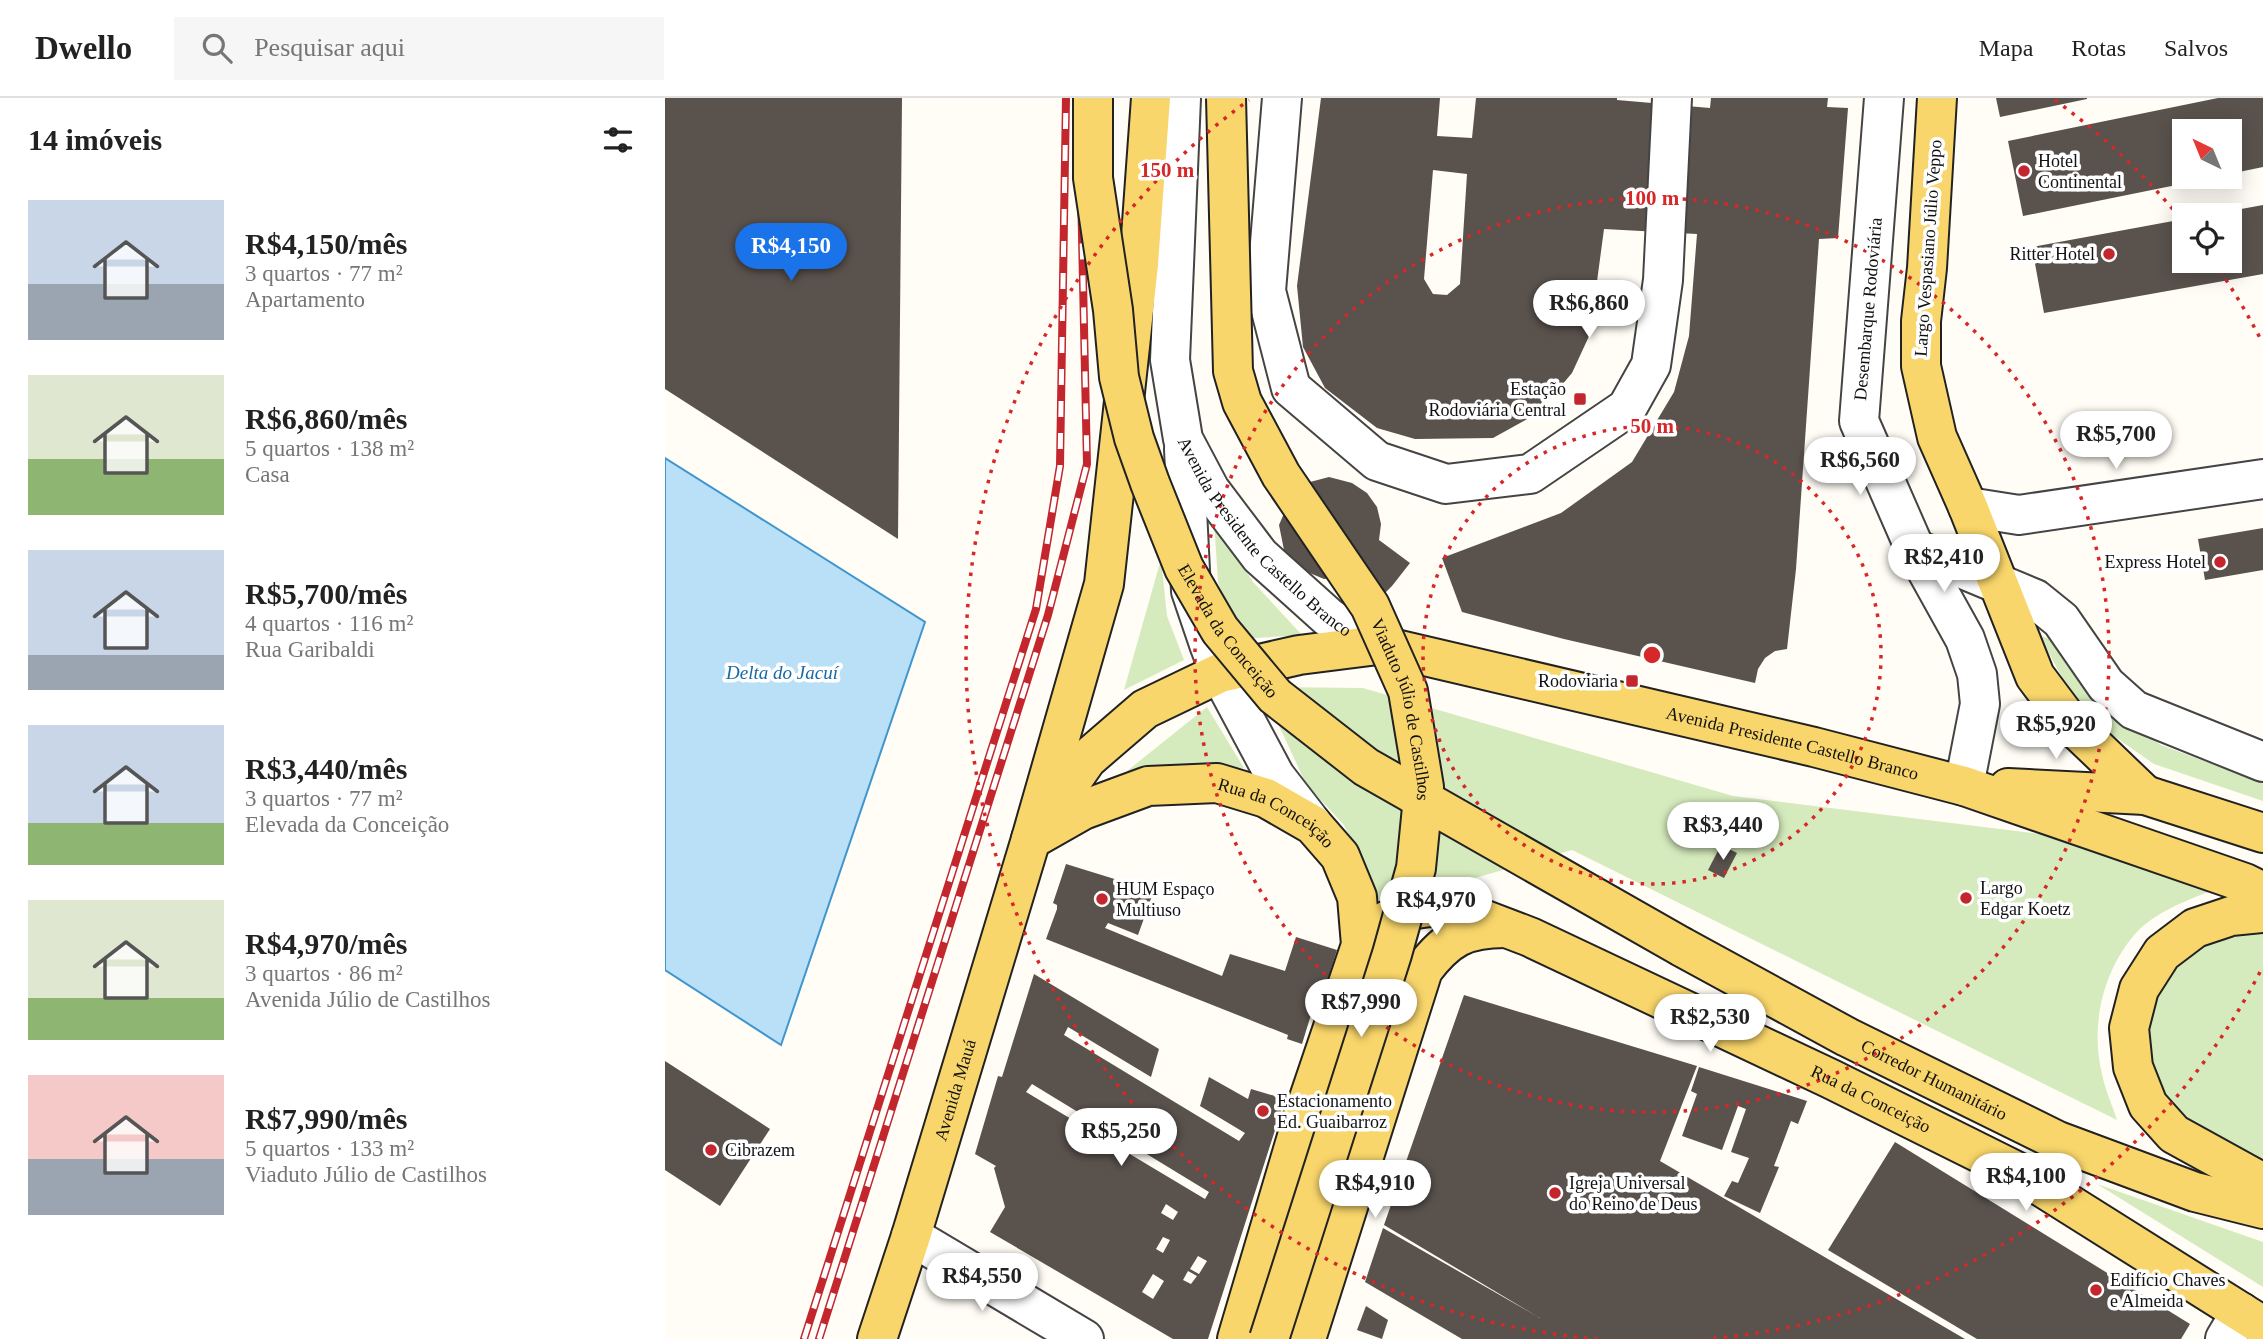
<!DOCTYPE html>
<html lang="pt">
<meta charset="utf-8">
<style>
:root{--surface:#fff;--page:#f6f6f6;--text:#222;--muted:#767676;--line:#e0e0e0;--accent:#1a73e8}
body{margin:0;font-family:Georgia,serif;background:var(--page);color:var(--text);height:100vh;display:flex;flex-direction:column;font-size:26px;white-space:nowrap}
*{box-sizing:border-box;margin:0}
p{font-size:23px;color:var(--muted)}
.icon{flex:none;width:38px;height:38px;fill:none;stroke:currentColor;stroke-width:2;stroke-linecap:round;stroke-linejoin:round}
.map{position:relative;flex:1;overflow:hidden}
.drawer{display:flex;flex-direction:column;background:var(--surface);width:665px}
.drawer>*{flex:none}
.needle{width:46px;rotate:317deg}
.fabs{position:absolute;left:1507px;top:21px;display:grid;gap:14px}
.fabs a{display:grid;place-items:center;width:70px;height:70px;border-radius:0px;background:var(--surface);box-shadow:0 4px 18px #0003;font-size:35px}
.price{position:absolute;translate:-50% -60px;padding:0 16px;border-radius:24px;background:#fff;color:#222;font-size:23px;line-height:46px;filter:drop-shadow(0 2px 4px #0008)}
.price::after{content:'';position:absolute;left:50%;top:42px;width:21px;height:16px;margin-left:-10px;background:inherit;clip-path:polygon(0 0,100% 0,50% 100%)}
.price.active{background:var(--accent);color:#fff}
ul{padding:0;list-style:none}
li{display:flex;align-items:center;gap:21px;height:175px;padding:0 28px}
li span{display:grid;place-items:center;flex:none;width:196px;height:140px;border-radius:0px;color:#555}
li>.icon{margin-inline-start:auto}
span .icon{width:84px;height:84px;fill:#fffc;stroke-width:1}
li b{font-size:30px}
h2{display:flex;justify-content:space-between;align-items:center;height:84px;padding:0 28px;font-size:30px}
header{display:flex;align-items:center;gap:42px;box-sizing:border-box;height:98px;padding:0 35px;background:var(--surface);border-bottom:2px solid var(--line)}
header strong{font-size:33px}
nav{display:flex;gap:38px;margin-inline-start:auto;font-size:24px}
.search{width:490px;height:63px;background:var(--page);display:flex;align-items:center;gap:18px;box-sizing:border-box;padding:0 24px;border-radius:0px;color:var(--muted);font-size:26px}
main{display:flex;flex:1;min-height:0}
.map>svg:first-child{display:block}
.green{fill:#d5ebbd}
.water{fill:#b9e0f7;stroke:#3f96cf;stroke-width:2}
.building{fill:#5a524d;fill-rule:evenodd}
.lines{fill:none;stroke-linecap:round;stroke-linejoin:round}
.minor-casing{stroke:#444;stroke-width:42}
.major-casing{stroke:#222;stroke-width:42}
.minor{stroke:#fff;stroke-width:38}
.major{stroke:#f9d66b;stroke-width:38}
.rail-casing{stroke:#c4262e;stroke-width:8}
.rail{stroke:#fff;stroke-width:5;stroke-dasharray:16;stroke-linecap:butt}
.major-bridge-casing{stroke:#222;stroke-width:42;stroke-linecap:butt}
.major-bridge{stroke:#f9d66b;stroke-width:38}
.ring{fill:none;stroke:#d62828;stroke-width:3.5;stroke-dasharray:3.5 7}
.poi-dot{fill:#c4262e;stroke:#fff;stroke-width:2.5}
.labels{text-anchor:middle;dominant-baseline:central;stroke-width:7;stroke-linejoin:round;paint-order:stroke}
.poi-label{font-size:18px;fill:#111;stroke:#fff;text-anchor:start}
.street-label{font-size:18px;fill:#111;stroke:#fff}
.water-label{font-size:19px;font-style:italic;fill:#1768a6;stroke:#fff}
.centre{fill:#d62828;stroke:#fff;stroke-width:3.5}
.ring-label{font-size:21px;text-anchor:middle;font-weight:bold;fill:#d62828;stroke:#fff;stroke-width:7;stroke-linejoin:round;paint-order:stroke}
</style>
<header>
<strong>Dwello</strong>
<div class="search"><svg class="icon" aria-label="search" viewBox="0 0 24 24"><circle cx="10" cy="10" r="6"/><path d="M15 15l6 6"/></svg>Pesquisar aqui</div>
<nav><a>Mapa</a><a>Rotas</a><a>Salvos</a></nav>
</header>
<main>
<section class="drawer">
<h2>14 imóveis<svg class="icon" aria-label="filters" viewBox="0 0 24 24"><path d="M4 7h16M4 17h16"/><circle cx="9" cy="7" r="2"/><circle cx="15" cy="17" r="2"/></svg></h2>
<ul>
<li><span style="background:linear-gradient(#c9d6e8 60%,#9aa5b1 0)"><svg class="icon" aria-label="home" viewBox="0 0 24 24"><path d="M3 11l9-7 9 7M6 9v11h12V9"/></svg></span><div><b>R$4,150/mês</b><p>3 quartos · 77 m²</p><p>Apartamento</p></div></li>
<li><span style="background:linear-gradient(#dfe7d0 60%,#8fb573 0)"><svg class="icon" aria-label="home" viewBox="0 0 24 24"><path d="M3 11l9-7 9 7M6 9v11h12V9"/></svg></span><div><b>R$6,860/mês</b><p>5 quartos · 138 m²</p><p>Casa</p></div></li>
<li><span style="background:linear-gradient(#c9d6e8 75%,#9aa5b1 0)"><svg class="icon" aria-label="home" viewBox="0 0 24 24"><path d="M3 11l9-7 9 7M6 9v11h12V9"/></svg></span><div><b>R$5,700/mês</b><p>4 quartos · 116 m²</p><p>Rua Garibaldi</p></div></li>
<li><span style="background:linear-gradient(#c9d6e8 70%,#8fb573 0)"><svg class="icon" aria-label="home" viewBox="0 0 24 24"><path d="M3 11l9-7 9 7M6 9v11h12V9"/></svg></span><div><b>R$3,440/mês</b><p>3 quartos · 77 m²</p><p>Elevada da Conceição</p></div></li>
<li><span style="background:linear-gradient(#dfe7d0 70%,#8fb573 0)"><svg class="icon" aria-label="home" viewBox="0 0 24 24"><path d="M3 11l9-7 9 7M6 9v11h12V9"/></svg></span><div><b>R$4,970/mês</b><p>3 quartos · 86 m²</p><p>Avenida Júlio de Castilhos</p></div></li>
<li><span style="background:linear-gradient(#f6c9c9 60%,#9aa5b1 0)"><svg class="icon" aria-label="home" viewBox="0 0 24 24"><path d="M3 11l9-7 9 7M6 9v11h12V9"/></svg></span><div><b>R$7,990/mês</b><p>5 quartos · 133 m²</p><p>Viaduto Júlio de Castilhos</p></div></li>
</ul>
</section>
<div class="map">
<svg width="1598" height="1241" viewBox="0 0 1598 1241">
<rect width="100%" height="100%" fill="#fffdf5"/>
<g class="green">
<path d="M549,422L588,484L637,537L574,541L553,484Z"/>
<path d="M496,461L502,518L519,562L459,592Z"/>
<path d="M1375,538L1394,543L1433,601L1496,647L1598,685V703L1489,666L1416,615Z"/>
<path d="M596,589L698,590L1068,698L1376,736L1546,793C1522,802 1489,815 1471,835C1438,872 1425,927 1437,976C1440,991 1447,1007 1452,1022L907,752L717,807L679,727L641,686Z"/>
<path d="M542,609L579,670L462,673Z"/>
<path d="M1598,831V1065L1558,1053L1494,1000L1482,963L1480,929L1490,893L1510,863L1538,842Z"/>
<path d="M1432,1086L1598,1144V1189Z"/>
</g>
<path class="water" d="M0,360L260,524L116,947L0,872Z"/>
<g class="building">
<path d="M0,0H237L233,441L0,291Z"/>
<path d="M656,0H775L772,38L807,40L811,0H952V2L1045,10L1046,0H1163L1162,9L1183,10L1173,140L1154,141L1131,471L1122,551L1110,553L1100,560L1093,571L1090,585L899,541L797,514L777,460L896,415L967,364L1009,294L1024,238L1032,136L939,131L925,236L907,275L873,315L828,340L750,341L712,330L660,290L638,249L632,188ZM768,72L802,76L795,186L782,197L768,196L759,181Z"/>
<path d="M1331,0H1422V1L1335,19Z"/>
<path d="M1553,0H1598V69L1564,76V33H1519V79L1546,80L1358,118L1343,43Z"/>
<path d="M1598,107V176L1379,215L1367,149L1519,121V163H1564V117L1549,116Z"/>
<path d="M636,376L645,384L664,379L687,385L702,395L712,409L716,426L714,442L745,465L727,488L710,505L683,478L659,481L640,473L619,452L614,427Z"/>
<path d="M1598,430V472L1540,482L1533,441Z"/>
<path d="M1056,747L1072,755L1059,780L1043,772Z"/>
<path d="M401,766L456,783L454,787L487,798L473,837L443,825L440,830L557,878L565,856L620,873L631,839L672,852L654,909L649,907L637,946L622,941L623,937L381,841L392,811V807L388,805Z"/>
<path d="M369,876L494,951L486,979L403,929L399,937L574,1043L580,1035L535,1008L544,979L583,1001L586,991L620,1001L543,1241H508L325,1134L340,1109L329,1070L331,1068L310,1056L333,978L337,979ZM367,986L544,1094L540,1101L361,994ZM501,1106L513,1114L508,1122L496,1115ZM498,1139L505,1142L498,1155L491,1151ZM533,1158L542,1163L534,1176L525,1171ZM523,1173L532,1178L526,1186L518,1182ZM488,1176L499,1183L488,1201L477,1194Z"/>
<path d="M799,897L1032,968L995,1063L1300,1241H797L700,1184L718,1130L875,1220L719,1127Z"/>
<path d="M0,963L105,1031L55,1108L0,1072Z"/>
<path d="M1034,969L1142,1003L1133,1026L1126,1023L1109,1068L1114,1069L1095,1115L1059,1098L1067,1083L1073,1085L1084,1060L1066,1054L1081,1011L1073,1008L1057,1052L1017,1038L1032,996L1026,993Z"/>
<path d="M1230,1044L1525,1226L1516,1241H1312L1163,1152Z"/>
<path d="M701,1208L723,1222L717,1241L692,1232Z"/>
</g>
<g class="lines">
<defs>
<g id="minor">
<path id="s1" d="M516,0L505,262L518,341L545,392L595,458L663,519L681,532L713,547"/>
<path d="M617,0L601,193L626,290L712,363L781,386L865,376L962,310L986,267L998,182L1007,0"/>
<path d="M1219,0L1194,323L1250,451L1300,541L1312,576L1315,606L1299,688"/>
<path d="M519,351L526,493L544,546L555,575L610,678L648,727"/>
<path d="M1303,409L1354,417L1598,381"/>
<path d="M1250,451L1370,501L1396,522L1441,587L1469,612L1598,664"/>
<path d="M246,1138L419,1241"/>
<path d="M1560,1241L1576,1214"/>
</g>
<g id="major">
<path d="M1272,0L1262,170L1256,223V268L1272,339L1303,409L1370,578L1406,626L1480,697"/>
<path d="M1343,690L1480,697L1598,735"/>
<path id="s2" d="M374,737L418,712L483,688L552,685L601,700L648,727L675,758L692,799L696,847L639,1015L572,1241"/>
<path id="s3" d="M366,741L422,661L480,611L555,575L634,557L713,547L1149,649L1299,688L1580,785L1598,794"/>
<path d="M1598,815L1566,818L1530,830L1497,855L1474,891L1464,930L1468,969L1483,1007L1509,1036L1598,1085"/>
<path id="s4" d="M696,847L721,823L744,812L765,809L789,810L865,839L1166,981L1353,1074L1598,1228"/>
<path id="s5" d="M1017,849L1182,939L1393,1043L1530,1094L1598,1111"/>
<path id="s6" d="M212,1241L246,1138L366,741L439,486L474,166L486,0"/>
<path d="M641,1241L758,872C782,840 800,830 840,830"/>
</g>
</defs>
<use href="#minor" class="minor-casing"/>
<use href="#major" class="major-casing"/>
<use href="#minor" class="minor"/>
<use href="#major" class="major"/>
<defs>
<g id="rail">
<path d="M139,1241L371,511L395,368L401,0"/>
<path d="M154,1241L383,517L422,366L414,0"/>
</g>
</defs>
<use href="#rail" class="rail-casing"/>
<use href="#rail" class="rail"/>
<defs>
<g id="major-bridge">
<path id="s7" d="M428,0V80L448,212L454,279L469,340L485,385L519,470L555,532L610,598L701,669L1017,849"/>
<path id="s8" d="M561,0L568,273L577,304L616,377L705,508L743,593L759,689L751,770L727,856L604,1241"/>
</g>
</defs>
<use href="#major-bridge" class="major-bridge-casing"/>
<use href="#major-bridge" class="major-bridge"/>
</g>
<g class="ring">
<circle cx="987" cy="557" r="229"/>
<circle cx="987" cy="557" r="457"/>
<path d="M1595 874A686 686 0 0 1 1041 1241M933 1241A686 686 0 0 1 584 2M1390 2A686 686 0 0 1 1516 121M1549 164A686 686 0 0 1 1595 240"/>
</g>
<g class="poi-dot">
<circle cx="1359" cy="73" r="7"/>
<circle cx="1444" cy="156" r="7"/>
<rect x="908" y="294" width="14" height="14" rx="3.5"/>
<circle cx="1555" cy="464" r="7"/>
<rect x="960" y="576" width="14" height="14" rx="3.5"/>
<circle cx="1301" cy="800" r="7"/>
<circle cx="437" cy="801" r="7"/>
<circle cx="598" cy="1013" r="7"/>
<circle cx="46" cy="1052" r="7"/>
<circle cx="890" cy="1095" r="7"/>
<circle cx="1431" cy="1192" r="7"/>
</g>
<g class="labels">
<g class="poi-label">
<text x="1373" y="63">Hotel<tspan x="1373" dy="21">Continental</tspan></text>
<text x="1430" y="156" text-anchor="end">Ritter Hotel</text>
<text x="901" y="291" text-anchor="end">Estação<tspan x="901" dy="21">Rodoviária Central</tspan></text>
<text x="1541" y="464" text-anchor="end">Express Hotel</text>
<text x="953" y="583" text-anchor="end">Rodoviaria</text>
<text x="1315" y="790">Largo<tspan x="1315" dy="21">Edgar Koetz</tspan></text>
<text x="451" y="791">HUM Espaço<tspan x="451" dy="21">Multiuso</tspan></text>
<text x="612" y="1003">Estacionamento<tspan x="612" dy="21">Ed. Guaibarroz</tspan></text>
<text x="60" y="1052">Cibrazem</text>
<text x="904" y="1085">Igreja Universal<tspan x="904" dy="21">do Reino de Deus</tspan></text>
<text x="1445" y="1182">Edifício Chaves<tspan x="1445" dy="21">e Almeida</tspan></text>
</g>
<g class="street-label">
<text transform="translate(1263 150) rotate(-86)">Largo Vespasiano Júlio Veppo</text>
<text transform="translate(1203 211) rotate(-85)">Desembarque Rodoviária</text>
<text stroke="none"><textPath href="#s1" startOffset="471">Avenida Presidente Castello Branco</textPath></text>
<text stroke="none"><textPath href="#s7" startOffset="560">Elevada da Conceição</textPath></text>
<text stroke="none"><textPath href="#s8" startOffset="656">Viaduto Júlio de Castilhos</textPath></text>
<text stroke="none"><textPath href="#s3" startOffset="844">Avenida Presidente Castello Branco</textPath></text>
<text stroke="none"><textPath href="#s2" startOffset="256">Rua da Conceição</textPath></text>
<text stroke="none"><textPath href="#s5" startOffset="285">Corredor Humanitário</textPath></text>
<text stroke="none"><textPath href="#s6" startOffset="261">Avenida Mauá</textPath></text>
<text stroke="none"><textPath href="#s4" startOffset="564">Rua da Conceição</textPath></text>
</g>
<g class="water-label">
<text x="117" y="574">Delta do Jacuí</text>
</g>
</g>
<circle cx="987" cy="557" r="10" class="centre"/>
<g class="ring-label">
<text x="502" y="79">150 m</text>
<text x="987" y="107">100 m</text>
<text x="987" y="335">50 m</text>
</g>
</svg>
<div class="fabs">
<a><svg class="needle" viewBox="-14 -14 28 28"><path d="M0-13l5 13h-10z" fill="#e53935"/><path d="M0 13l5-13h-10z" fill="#767676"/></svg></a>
<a><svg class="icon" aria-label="locate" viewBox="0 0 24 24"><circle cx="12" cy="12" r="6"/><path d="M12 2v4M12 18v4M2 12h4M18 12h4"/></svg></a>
</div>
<b class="price active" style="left:126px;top:185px">R$4,150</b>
<b class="price" style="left:924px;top:242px">R$6,860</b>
<b class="price" style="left:1451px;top:373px">R$5,700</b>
<b class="price" style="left:1195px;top:399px">R$6,560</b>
<b class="price" style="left:1279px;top:496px">R$2,410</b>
<b class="price" style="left:1391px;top:663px">R$5,920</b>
<b class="price" style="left:1058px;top:764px">R$3,440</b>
<b class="price" style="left:771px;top:839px">R$4,970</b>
<b class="price" style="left:696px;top:941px">R$7,990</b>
<b class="price" style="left:1045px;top:956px">R$2,530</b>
<b class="price" style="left:456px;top:1070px">R$5,250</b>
<b class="price" style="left:1361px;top:1115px">R$4,100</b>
<b class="price" style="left:710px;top:1122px">R$4,910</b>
<b class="price" style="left:317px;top:1215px">R$4,550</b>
</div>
</main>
